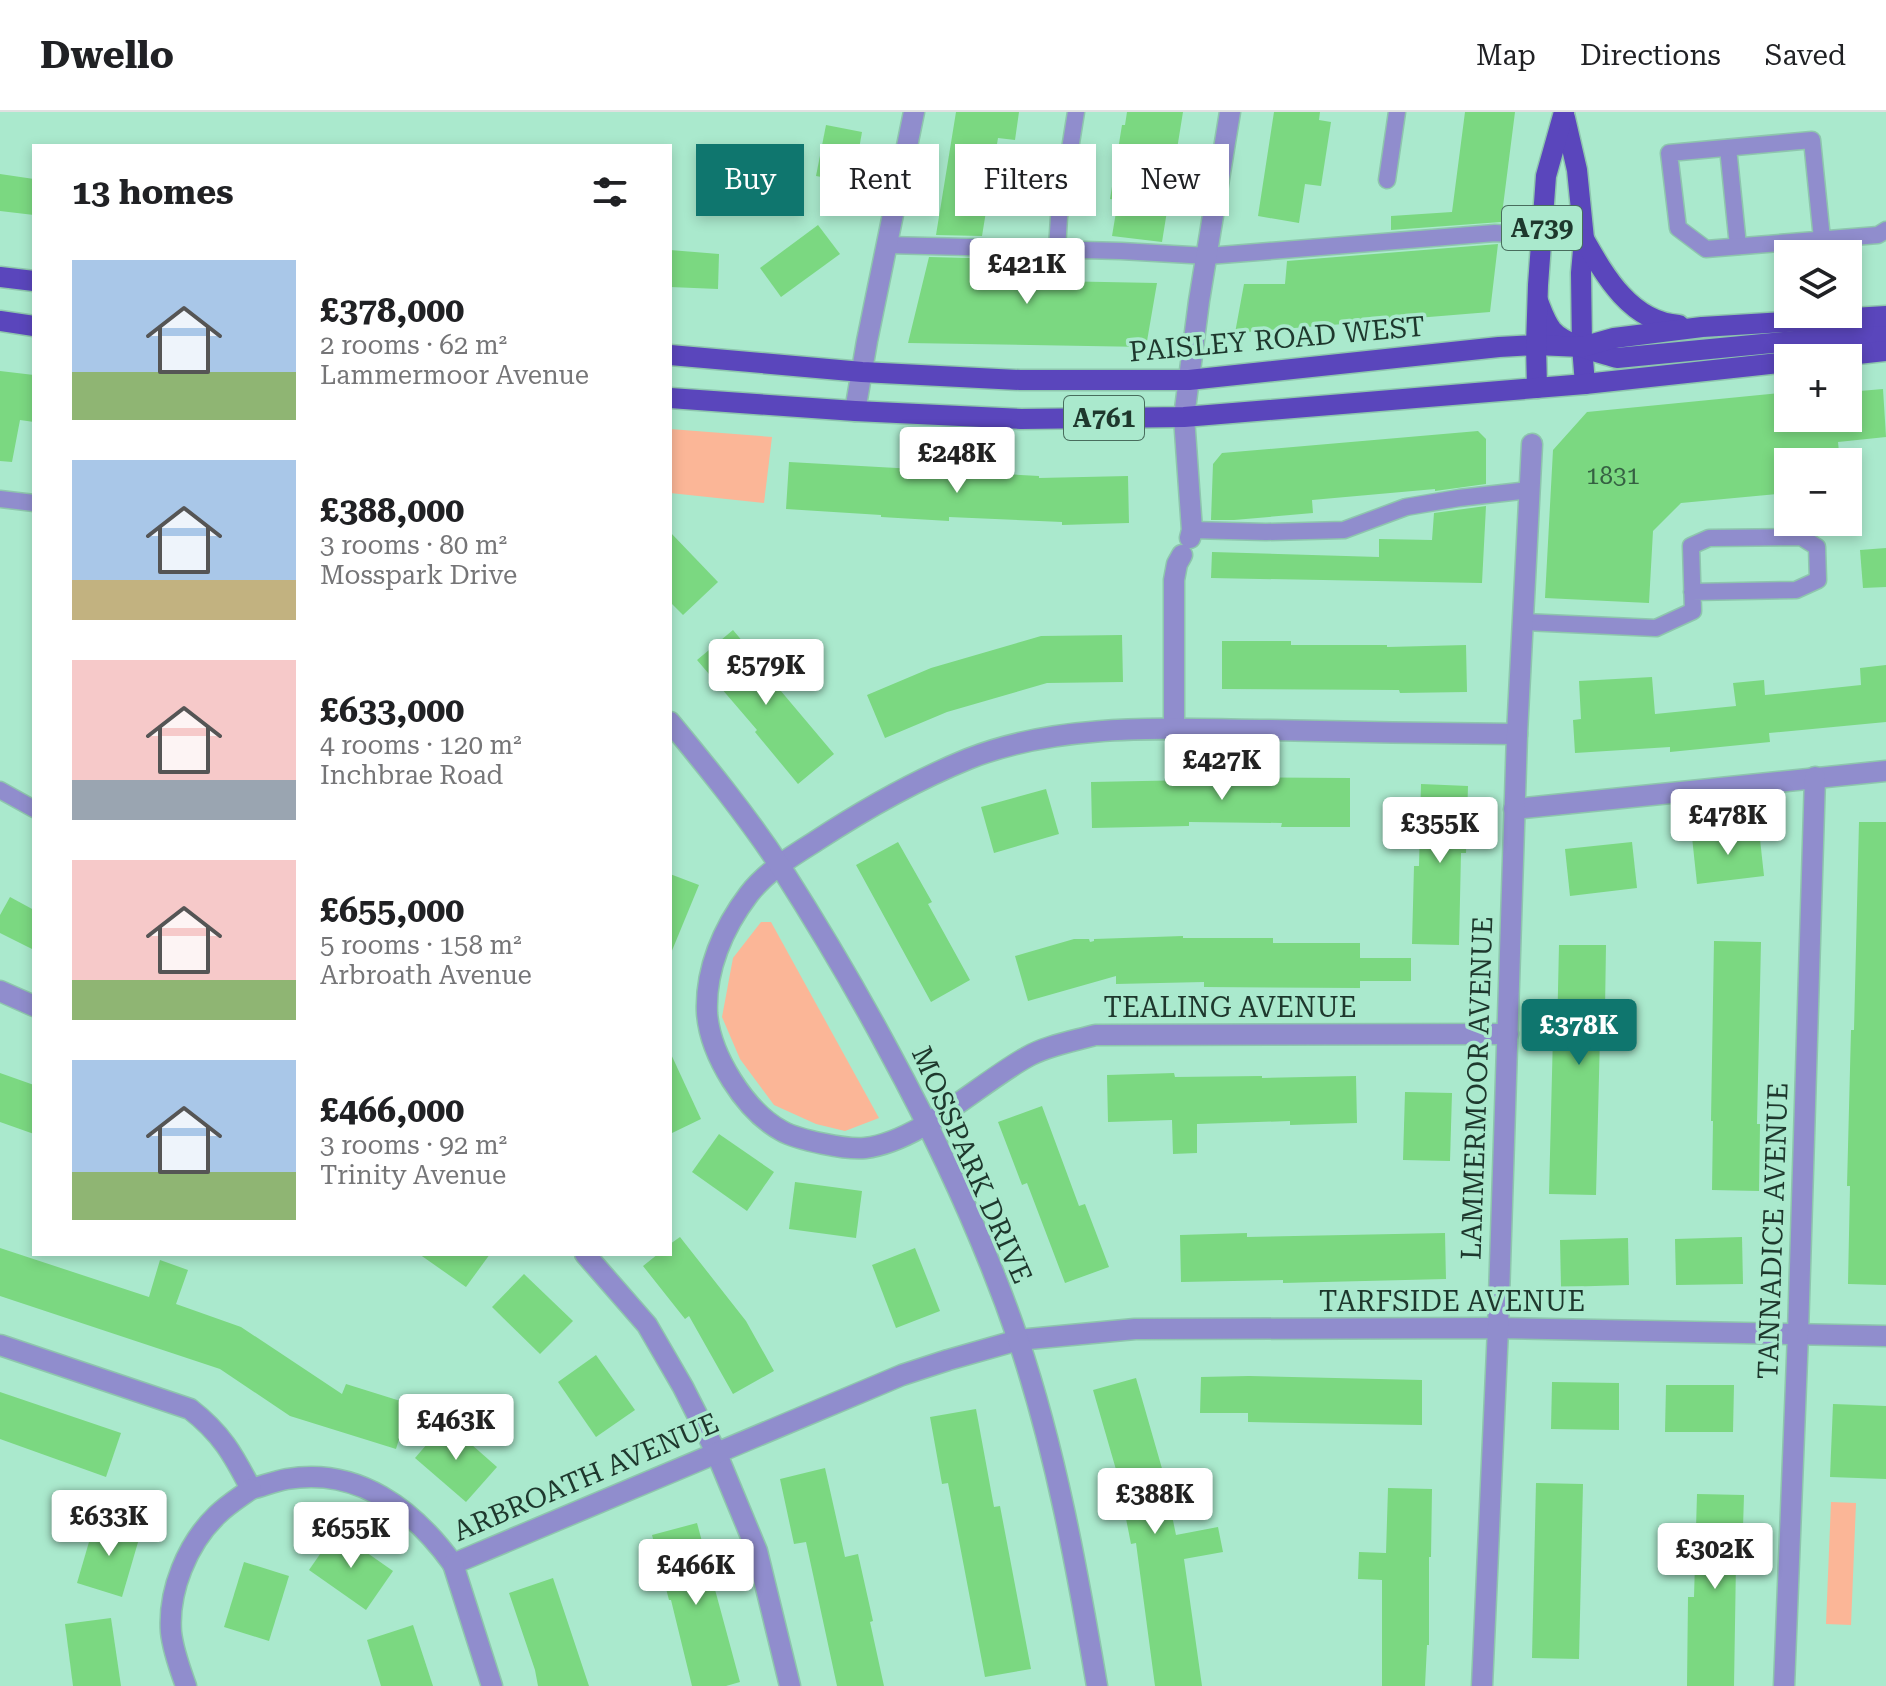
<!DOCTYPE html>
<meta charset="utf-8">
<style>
:root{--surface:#fff;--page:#f6f6f6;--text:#202124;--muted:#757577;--line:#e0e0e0;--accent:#0f766e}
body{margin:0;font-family:"Roboto Serif",serif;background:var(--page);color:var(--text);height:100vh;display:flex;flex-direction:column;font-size:30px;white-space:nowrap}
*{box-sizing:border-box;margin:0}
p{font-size:26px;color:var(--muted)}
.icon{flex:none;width:44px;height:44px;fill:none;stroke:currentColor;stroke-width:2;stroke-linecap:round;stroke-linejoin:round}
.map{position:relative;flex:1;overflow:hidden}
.side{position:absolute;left:32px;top:32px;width:640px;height:1112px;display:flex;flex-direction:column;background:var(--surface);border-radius:0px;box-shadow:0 4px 12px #0003}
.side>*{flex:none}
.hud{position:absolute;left:696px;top:32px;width:760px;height:72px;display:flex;gap:16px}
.tools{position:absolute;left:1774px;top:128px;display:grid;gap:16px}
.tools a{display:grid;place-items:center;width:88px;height:88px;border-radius:0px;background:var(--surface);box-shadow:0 4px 12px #0003;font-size:40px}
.price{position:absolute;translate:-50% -68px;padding:0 18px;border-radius:8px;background:#fff;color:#222;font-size:26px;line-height:52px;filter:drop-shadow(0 2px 4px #0008)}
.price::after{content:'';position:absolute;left:50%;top:48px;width:24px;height:18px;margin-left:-12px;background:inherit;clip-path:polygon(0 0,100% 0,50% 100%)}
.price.selected{background:var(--accent);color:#fff}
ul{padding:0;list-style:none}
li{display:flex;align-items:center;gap:24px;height:200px;padding:0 40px}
li span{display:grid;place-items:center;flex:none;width:224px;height:160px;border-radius:0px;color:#555}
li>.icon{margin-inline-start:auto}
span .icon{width:96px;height:96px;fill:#fffc;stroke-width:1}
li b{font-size:34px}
h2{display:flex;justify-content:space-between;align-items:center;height:96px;padding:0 40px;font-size:34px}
.tag{padding:0 28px;border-radius:0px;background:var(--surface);box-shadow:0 4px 12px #0003;font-size:28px;line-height:72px}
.tag.selected{background:var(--accent);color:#fff}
header{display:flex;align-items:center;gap:48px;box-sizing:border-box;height:112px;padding:0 40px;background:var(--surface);border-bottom:2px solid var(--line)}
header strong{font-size:38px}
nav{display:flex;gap:44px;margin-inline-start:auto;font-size:28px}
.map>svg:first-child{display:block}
.green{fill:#fbb697}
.building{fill:#7bd881}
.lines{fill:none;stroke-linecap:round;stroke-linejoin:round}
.service-casing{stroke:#8ec6ad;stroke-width:19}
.minor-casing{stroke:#8ec6ad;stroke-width:23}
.tertiary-casing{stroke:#8ec6ad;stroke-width:23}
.primary-casing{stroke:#8ec6ad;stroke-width:23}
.service{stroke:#908dcd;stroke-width:16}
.minor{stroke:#908dcd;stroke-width:20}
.tertiary{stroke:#908dcd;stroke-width:20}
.primary{stroke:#5a46bc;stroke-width:20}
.labels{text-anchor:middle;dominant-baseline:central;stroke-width:7;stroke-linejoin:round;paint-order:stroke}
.number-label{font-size:24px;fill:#356042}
.shield{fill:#aae9cd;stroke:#486d5d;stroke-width:2}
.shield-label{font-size:26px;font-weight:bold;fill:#1e382d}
.street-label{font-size:28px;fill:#1e382d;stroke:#aae9cd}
</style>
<header>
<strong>Dwello</strong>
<nav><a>Map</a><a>Directions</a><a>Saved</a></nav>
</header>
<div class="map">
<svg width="1886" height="1574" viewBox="0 0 1886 1574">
<rect width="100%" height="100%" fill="#aae9cd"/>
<g class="green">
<path d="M670,317L772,325L764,391L670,381Z"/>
<path d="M761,810H771L879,1006L845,1019L816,1012L774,993L740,947L722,905L733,846Z"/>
<path d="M1831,1390L1856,1391L1851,1513L1826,1512Z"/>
</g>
<g class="building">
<path d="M956,0H1019L1015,28L998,26L982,124L936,123Z"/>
<path d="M1127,0H1183L1162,130L1112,124L1118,88L1110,87L1122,13H1125Z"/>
<path d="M1274,0H1320L1319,8L1331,10L1321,74L1305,72L1299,111L1258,104Z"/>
<path d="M1465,0H1515L1501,110L1391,118V104L1452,100Z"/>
<path d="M826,13L862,20L853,71L816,64Z"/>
<path d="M0,62L34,67V103L0,99Z"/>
<path d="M818,113L840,142L781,185L760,156Z"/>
<path d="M1498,132L1490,200L1235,221L1244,172H1285L1287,149Z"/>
<path d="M670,138L719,142L718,177L670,175Z"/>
<path d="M929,145L1052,148V169L1157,171L1146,235L908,231Z"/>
<path d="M0,259L34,263V310L20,308L12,350L0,349Z"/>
<path d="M1883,277L1886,325L1838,330L1840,350H1788V381L1681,391L1653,419L1649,491L1545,486L1553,338L1587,300L1781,281V288L1788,287V306H1848V280Z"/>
<path d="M1478,319L1486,327V372L1435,379V377L1312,388L1313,401L1234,408H1211L1213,352L1222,341Z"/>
<path d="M789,350L1039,364V366L1128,364L1129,411L1062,413V410L949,405V409L881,405V403L786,397Z"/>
<path d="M1486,394L1482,471L1211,466L1212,440L1379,445V427L1432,428L1434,401Z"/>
<path d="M670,420L718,470L683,503L670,490Z"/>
<path d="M1886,436V475L1863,476L1860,438Z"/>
<path d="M733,518L777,570L775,572L834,642L798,672L755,620L757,618L697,548Z"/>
<path d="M1122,523L1123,570L1047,571L947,600L885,626L867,583L931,556L1041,524Z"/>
<path d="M1222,529H1291V533H1387V535L1466,533L1467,580L1400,581L1399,578L1222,577Z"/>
<path d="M1886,553V610L1769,621L1770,630L1670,640V635L1575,641L1573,608L1581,607L1579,569L1652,565L1655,602L1736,594L1733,571L1764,568L1765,583L1861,573L1860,556Z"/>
<path d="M1194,665L1350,666V715H1281L1282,711L1189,710V714L1092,716L1091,670L1194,668Z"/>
<path d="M1421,672L1468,674L1466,741H1461L1459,833L1412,832L1414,754H1419Z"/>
<path d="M1046,677L1059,722L994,741L981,695Z"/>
<path d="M1859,710H1886V1173L1848,1172L1850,1074H1847L1851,918H1854Z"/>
<path d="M1759,718L1764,764L1697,772L1692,725Z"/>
<path d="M898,730L932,790L928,792L970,868L931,890L856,753Z"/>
<path d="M1632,730L1637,776L1570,784L1565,737Z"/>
<path d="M670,762L699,773L671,841H670Z"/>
<path d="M10,785L34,798V838L0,821V803Z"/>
<path d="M1183,824V826H1273V831H1360V846H1411V869H1360V876L1204,875V870L1116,872V864L1028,889L1015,844L1074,827H1089L1090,830L1094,829V827Z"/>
<path d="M1714,829L1761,830L1757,1012H1760L1759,1079L1712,1078L1713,1009H1711Z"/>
<path d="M1559,833H1606L1605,898L1631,899V925L1600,924L1596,1083L1549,1082L1553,922H1557Z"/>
<path d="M670,940L701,1007L670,1022Z"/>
<path d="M0,961L34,973V1022L0,1010Z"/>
<path d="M1174,961L1175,965L1262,964V966L1356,964L1357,1011L1290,1013V1009L1197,1012V1041L1173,1042L1172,1008L1108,1010L1107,963Z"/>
<path d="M1405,980L1452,981L1450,1049L1403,1048Z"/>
<path d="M1042,994L1079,1094L1085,1092L1109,1155L1065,1171L1027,1071L1022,1073L998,1010Z"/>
<path d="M719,1022L774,1060L747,1099L692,1060Z"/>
<path d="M795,1070L862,1079L856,1126L789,1117Z"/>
<path d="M1247,1121V1125L1445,1121L1446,1167L1283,1171V1168L1181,1170L1180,1123Z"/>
<path d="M680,1125L746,1209L774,1259L733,1282L689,1204L685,1207L643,1154L658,1142H670V1132Z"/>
<path d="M1742,1125L1743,1172L1676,1173L1675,1127Z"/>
<path d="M1628,1126L1629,1173L1561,1175L1560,1128Z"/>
<path d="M0,1136L149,1185L160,1148L188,1158L176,1192L241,1215L342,1282L346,1272L410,1292L396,1337L290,1304L220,1257L0,1184Z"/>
<path d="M915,1136L940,1199L896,1216L872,1153Z"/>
<path d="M419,1142H490L466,1175Z"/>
<path d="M524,1162L573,1209L540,1242L492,1195Z"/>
<path d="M596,1243L635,1298L596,1325L558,1270Z"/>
<path d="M1249,1264L1422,1268V1313L1248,1310V1301H1200L1201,1265Z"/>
<path d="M1136,1266L1163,1360L1176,1423L1218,1415L1223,1440L1184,1447L1202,1574H1155L1136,1431L1131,1432L1117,1361L1093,1278Z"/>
<path d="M1552,1270L1619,1271V1318L1551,1317Z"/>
<path d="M1666,1273H1734L1733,1320H1665Z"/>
<path d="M0,1280L121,1321L106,1365L0,1327Z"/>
<path d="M1833,1292L1886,1294V1367L1830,1365Z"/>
<path d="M976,1297L994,1395L1000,1394L1031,1557L985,1565L948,1371L942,1372L930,1305Z"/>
<path d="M446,1310L497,1355L466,1390L415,1346Z"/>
<path d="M825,1356L845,1445L858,1442L873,1509L870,1510L884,1574H837L806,1430L794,1432L780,1367Z"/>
<path d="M1536,1371L1583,1372L1579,1547L1532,1546Z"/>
<path d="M1388,1376L1432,1377L1431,1445H1429V1533H1427L1425,1574H1382V1468L1358,1467L1359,1440L1386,1441Z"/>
<path d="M1697,1382L1744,1383L1742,1450H1736L1734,1574H1687L1688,1485H1694Z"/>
<path d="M96,1406L141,1420L122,1485L77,1471Z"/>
<path d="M697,1411L740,1570L726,1574H692L671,1488H669L652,1423Z"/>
<path d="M336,1419L393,1459L366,1498L309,1458Z"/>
<path d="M244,1450L289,1464L269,1529L224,1515Z"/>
<path d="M553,1466L589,1574H538L535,1558L509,1481Z"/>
<path d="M111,1506L121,1574H73L65,1512Z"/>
<path d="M413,1513L433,1574H381L367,1528Z"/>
</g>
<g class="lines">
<defs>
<g id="service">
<path d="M1728,36L1738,134"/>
<path d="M1387,68L1397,0"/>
<path d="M1822,127L1812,28L1669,41L1678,116L1706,137L1878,123L1886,118"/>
<path d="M887,133L1121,139L1208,144L1495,121L1584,127"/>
<path d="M1057,137L1059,105L1076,0"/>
<path d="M0,387L34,391"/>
<path d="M1192,418L1266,420L1344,418L1406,395L1459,386L1529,378"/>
<path d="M1522,510L1656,516L1693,499L1691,434L1709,426L1801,425L1817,435L1818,468L1796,478L1692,480"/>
<path d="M0,678L34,697"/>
</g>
<g id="minor">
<path d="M855,299L867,229L914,0"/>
<path d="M1190,426L1192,418L1184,305L1199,189L1230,0"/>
<path d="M1174,617V468L1177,452L1182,443"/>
<path d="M1514,697L1886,659"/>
<path d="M0,879L34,894"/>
<path d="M1508,922L1095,923C1074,929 1045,934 1027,945C978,972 921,1029 865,1036C847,1038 798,1028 782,1019C745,999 710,943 707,901C705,858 723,816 749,782C767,759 792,744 816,729C865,697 914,669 968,647C1061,610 1167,617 1266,618C1350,620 1433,621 1517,622"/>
<path d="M585,1142L647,1213L683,1275L716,1340L757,1439L790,1574"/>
<path d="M0,1233L190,1297C221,1321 233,1342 251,1377C263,1374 275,1369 287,1367C358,1355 413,1397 453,1452L902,1263L948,1248L1018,1228L1135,1217L1498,1216L1886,1224"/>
<path d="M453,1452L492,1574"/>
<path d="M186,1574C180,1557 173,1539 171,1520C168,1479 187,1432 217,1403C227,1393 240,1385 251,1377"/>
<path d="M1482,1574L1498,1216L1517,622L1532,332"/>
<path d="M1784,1574L1798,1221L1815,665"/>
</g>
<path id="tertiary" d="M670,610C708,656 747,704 780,754C819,815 856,877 890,941C940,1033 984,1128 1018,1227C1056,1340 1077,1457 1097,1574"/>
<g id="primary">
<path d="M1565,6L1577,58L1584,127L1581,161L1582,235L1585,272"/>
<path d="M1584,127C1605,164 1631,210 1679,213"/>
<path d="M0,165L34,169"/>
<path d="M1538,189C1542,199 1545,209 1552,218C1565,233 1598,240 1617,246L1886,220"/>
<path d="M0,209L34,214"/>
<path d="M670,243L862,260L1020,268H1189L1499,235L1536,233L1582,235L1614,226L1702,215L1886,204"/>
<path d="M1821,246L1886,239"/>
<path d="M1537,276L1536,233L1538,173L1546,64L1564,0"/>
<path d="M670,286L855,299L1021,307L1184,305L1585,272L1788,250"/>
</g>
</defs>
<use href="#service" class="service-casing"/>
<use href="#minor" class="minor-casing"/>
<use href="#tertiary" class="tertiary-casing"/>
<use href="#primary" class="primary-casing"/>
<use href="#service" class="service"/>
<use href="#minor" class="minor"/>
<use href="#tertiary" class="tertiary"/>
<use href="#primary" class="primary"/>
</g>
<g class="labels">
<g class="number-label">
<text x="1613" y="364">1831</text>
</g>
<g class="shield">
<rect x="1502" y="94" width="80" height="44" rx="6"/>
<rect x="1064" y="284" width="80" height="44" rx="6"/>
</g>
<g class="shield-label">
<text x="1542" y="116">A739</text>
<text x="1104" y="306">A761</text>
</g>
<g class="street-label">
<text transform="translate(1277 227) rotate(-5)">PAISLEY ROAD WEST</text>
<text x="1230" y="895">TEALING AVENUE</text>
<text transform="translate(1477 976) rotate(-88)">LAMMERMOOR AVENUE</text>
<text transform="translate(972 1053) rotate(66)">MOSSPARK DRIVE</text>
<text transform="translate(1773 1119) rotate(-88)">TANNADICE AVENUE</text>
<text x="1452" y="1189">TARFSIDE AVENUE</text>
<text transform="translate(586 1365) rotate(-23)">ARBROATH AVENUE</text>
</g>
</g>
</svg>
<div class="tools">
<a><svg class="icon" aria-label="layers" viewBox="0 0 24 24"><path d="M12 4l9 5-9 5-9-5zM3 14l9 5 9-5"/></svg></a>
<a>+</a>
<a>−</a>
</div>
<b class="price" style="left:1027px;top:194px">£421K</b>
<b class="price" style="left:957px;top:383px">£248K</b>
<b class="price" style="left:766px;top:595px">£579K</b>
<b class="price" style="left:1222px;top:690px">£427K</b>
<b class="price" style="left:1728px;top:745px">£478K</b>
<b class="price" style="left:1440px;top:753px">£355K</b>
<b class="price selected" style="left:1579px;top:955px">£378K</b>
<b class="price" style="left:456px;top:1350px">£463K</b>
<b class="price" style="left:1155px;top:1424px">£388K</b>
<b class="price" style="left:109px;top:1446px">£633K</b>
<b class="price" style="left:351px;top:1458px">£655K</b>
<b class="price" style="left:1715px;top:1479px">£302K</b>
<b class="price" style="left:696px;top:1495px">£466K</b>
<div class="hud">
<a class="tag selected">Buy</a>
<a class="tag">Rent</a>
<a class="tag">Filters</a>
<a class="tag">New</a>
</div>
<section class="side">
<h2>13 homes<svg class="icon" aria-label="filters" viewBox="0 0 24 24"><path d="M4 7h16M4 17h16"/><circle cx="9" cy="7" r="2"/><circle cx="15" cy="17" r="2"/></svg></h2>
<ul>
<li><span style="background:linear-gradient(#a9c7e8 70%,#8fb573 0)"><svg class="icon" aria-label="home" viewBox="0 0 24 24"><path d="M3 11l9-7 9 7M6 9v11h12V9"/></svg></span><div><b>£378,000</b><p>2 rooms · 62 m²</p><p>Lammermoor Avenue</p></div></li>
<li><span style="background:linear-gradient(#a9c7e8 75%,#c2b280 0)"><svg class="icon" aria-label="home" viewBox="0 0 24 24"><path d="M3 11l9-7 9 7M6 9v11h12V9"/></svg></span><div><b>£388,000</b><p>3 rooms · 80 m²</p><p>Mosspark Drive</p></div></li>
<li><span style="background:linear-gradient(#f6c9c9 75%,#9aa5b1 0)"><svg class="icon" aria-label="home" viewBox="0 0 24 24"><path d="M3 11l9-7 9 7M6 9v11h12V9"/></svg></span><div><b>£633,000</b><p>4 rooms · 120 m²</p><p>Inchbrae Road</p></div></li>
<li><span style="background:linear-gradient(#f6c9c9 75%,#8fb573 0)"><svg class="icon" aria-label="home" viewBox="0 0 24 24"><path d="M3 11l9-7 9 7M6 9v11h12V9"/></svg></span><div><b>£655,000</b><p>5 rooms · 158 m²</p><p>Arbroath Avenue</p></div></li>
<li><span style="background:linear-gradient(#a9c7e8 70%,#8fb573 0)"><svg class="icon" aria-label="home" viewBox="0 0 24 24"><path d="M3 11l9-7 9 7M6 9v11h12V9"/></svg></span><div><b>£466,000</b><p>3 rooms · 92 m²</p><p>Trinity Avenue</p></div></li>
</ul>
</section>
</div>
